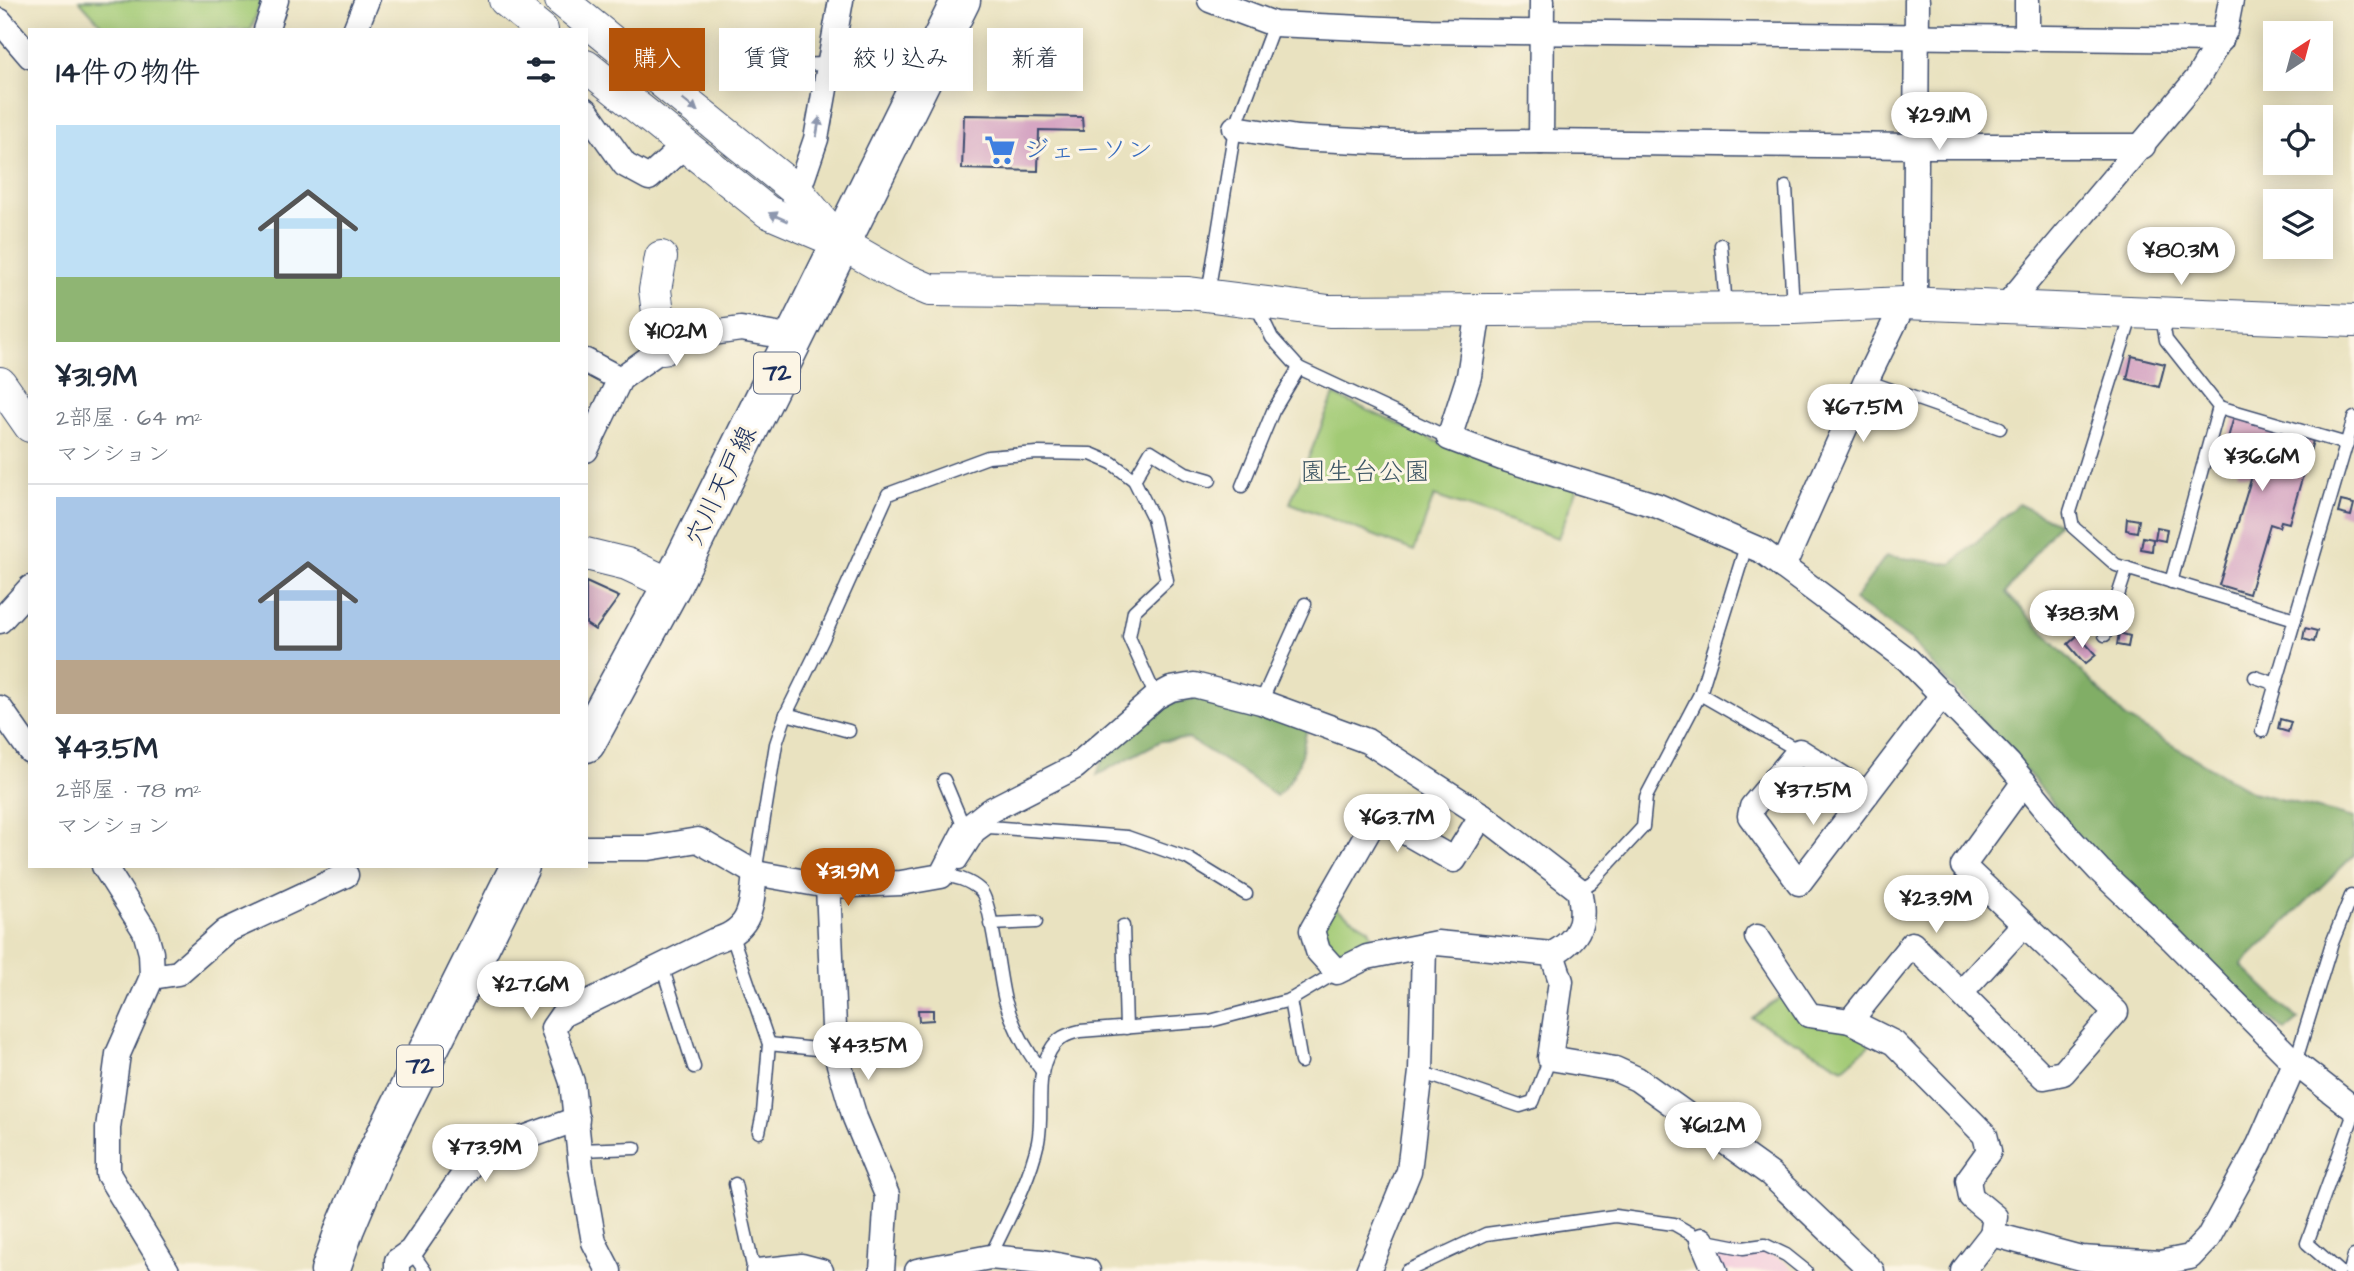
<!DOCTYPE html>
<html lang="ja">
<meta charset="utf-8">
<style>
:root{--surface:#fff;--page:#f2f2f3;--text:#1f2937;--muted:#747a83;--line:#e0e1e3;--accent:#b45309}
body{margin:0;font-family:"Architects Daughter","Klee One",sans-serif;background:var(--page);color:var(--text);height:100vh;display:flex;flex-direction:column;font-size:26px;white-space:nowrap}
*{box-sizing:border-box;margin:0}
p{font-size:23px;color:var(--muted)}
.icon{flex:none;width:38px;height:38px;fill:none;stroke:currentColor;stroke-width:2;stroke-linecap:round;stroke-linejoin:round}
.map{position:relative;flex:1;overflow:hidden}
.details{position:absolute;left:28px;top:28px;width:560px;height:840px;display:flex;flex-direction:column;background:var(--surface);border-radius:0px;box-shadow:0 4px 18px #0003}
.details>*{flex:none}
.banner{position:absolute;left:609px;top:28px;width:665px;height:63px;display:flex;gap:14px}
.needle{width:46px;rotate:36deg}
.fabs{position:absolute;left:2263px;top:21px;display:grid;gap:14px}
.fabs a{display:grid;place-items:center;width:70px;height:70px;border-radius:0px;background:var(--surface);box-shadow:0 4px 18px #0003;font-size:35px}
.price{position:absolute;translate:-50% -60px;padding:0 16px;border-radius:24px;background:#fff;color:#222;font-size:23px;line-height:46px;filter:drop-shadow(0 2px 4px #0008)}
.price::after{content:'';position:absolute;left:50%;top:42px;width:21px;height:16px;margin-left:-10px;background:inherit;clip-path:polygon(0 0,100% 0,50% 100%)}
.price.current{background:var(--accent);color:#fff}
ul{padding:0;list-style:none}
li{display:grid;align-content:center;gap:14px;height:371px;padding:0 28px}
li+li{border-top:2px solid var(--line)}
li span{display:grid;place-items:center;height:217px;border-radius:0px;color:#555}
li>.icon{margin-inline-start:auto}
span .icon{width:126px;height:126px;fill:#fffc;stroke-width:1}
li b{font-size:30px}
h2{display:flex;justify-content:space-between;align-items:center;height:84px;padding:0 28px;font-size:30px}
.tag{padding:0 24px;border-radius:0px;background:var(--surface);box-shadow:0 4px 18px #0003;font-size:24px;line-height:63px}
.tag.current{background:var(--accent);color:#fff}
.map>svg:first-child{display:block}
.built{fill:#f4cfde}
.green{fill:#a2ca75;stroke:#5e7c6a;stroke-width:2}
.forest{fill:#81ae66;stroke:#4e6e62;stroke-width:2}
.building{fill:#d29ec0}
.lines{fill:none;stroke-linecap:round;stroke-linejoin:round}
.service-casing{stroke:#3a4a6d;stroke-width:15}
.minor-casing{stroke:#3a4a6d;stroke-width:27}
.tertiary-casing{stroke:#3a4a6d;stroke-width:34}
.primary-casing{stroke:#3a4a6d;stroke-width:41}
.service{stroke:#fff;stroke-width:12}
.minor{stroke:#fff;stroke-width:24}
.tertiary{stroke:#fff;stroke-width:32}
.primary{stroke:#fff;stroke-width:38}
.oneway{fill:#8d97ae}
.labels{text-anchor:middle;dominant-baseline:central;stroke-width:6;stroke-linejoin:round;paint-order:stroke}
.shield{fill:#fcf5e5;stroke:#5e6a86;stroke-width:2}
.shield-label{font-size:24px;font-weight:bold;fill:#1b2f5e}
.shop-label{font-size:26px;fill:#366cbe;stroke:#fcf5e5;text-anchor:start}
.park-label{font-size:26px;fill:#3d5664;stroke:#fcf5e5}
.street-label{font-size:26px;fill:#1b2f5e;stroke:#fcf5e5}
</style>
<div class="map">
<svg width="2354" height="1271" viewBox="0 0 2354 1271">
<rect width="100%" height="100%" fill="#fcf5e5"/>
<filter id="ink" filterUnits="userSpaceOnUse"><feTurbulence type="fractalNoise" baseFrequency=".0143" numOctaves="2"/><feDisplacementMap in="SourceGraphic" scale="14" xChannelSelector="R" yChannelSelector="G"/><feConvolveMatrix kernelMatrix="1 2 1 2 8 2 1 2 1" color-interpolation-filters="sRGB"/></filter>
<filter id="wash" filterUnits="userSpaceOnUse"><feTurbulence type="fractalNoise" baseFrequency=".00686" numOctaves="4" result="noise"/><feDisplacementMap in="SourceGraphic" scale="28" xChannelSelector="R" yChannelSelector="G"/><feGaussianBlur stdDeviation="1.57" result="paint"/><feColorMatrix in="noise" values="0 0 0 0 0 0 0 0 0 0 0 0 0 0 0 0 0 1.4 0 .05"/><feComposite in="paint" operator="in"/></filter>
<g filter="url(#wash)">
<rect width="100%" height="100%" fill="#e9e2c0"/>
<path class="built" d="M1711,1248L1768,1253L1785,1262L1795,1271H1721Z"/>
<g class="green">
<path d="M79,0H261V1L251,30H106Z"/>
<path d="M1334,395L1445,445L1578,485L1558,538L1434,496L1414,551L1290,503Z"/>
<path d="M1333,907L1369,929L1374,943L1337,957L1325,941L1322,926Z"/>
<path d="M1785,995L1872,1043L1843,1068L1752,1018Z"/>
</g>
<g class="forest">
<path d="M2018,504L2058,523L2006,593L2126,718L2252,792L2354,818V855L2241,965L2298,1020L2285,1031L2239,991L2081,841L2041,788L1912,641L1854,600L1886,556L1952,564Z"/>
<path d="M1207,697L1307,728C1301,757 1299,776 1276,796L1245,774L1189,739L1161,741L1097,775L1102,760L1166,704Z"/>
</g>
<g id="blocks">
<g class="building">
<path d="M964,115L1082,117L1083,131L1039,130L1038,171L962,169Z"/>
<path d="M2132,356L2165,364L2159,387L2127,379Z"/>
<path d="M2234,417L2313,441L2289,523L2281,521L2279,527L2270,524L2249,594L2219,585L2252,476L2237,472L2242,453L2225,448Z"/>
<path d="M2341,501L2354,504L2351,516L2338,513Z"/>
<path d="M2127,518L2139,520L2137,532L2126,530Z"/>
<path d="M2157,527L2167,529L2165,541L2155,539Z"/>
<path d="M2143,537L2153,539L2152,551L2141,549Z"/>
<path d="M586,582L619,597L595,630L586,624Z"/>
<path d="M2305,628L2317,631L2314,642L2303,639Z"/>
<path d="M2119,633L2130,636L2128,647L2117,645Z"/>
<path d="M2078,635L2096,655L2085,664L2068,644Z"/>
<path d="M2280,719L2291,722L2288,732L2278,729Z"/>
<path d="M918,1010H933V1020L919,1021Z"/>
</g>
</g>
</g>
<g filter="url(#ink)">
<use href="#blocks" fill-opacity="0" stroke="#3a4a6d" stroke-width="2"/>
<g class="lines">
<defs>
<g id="service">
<path d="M729,66L830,64"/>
<path d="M1786,187L1793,307"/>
<path d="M1721,245L1726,308"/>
<path d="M1208,294L1235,128L1274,24"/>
<path d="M1256,305L1272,338L1299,368L1449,438"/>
<path d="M2161,312L2166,340L2219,407L2171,582"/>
<path d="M2132,314L2070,512L2073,527L2116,565L2295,619"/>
<path d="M1866,381L2000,428"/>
<path d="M2219,407L2347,444"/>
<path d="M1134,480L1151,451L1186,473L1210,480"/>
<path d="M1242,486L1273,411L1299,368"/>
<path d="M2105,635L2127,568"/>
<path d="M2255,677L2276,684"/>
<path d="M1700,694L1799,751"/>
<path d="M1261,702L1305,604"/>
<path d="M786,714L849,731"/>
<path d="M2262,731L2354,418"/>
<path d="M944,780L965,830"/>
<path d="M960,863L978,835L989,827L1127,837L1187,858L1246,894"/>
<path d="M755,873L776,744L786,714L823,639L888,494L988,457L1037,453L1091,454L1112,463L1134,480L1153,518L1167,580L1134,611L1129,637L1156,697"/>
<path d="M941,876C954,875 970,881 980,890C992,901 999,979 1005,1000C1013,1026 1025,1049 1042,1071"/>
<path d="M1579,890L1592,882L1643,827L1646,797L1700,694L1747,543"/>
<path d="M990,924L1036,922"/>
<path d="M1123,926L1126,1028"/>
<path d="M732,936L769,1044L763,1113L759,1132"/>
<path d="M662,966L694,1067"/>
<path d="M1290,1000L1301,1062"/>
<path d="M769,1044L835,1051"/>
<path d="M2295,1063L2332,943L2351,896"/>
<path d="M1421,1072L1520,1106L1533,1102L1550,1058"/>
<path d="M580,1150L635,1148"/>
<path d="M735,1184L754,1271"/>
<path d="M411,1251L425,1271"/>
<path d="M990,1257C1008,1219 1029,1182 1038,1142C1044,1113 1034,1077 1050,1051C1057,1038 1067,1034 1080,1031L1210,1021L1290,1000L1337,972"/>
<path d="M1407,1271L1486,1234L1615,1216L1674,1224L1702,1240L1743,1248L1765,1245L1786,1255L1806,1271"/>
<path d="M2339,1271L2307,1243L2354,1113"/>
<path d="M2350,1271L2354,1256"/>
</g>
<g id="minor">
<path d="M1210,0L1274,24L1430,31L2221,40"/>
<path d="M2027,0V38"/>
<path d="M0,21L30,56"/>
<path d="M266,30L276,0"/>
<path d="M355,30L367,0"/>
<path d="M586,110L625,165L649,178L685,145"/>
<path d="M1235,128L1297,138L1399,143L1541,142L1916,146H2143"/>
<path d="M1541,142L1542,0"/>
<path d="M798,192L816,139L841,0"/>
<path d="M1915,304L1917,0"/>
<path d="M2006,306L2197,79L2225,31L2231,0"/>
<path d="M1479,310L1469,376L1449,438L1502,458L1658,506L1762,551L1908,660L2009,764L2072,841L2099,870L2173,940L2295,1063L2354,1109"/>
<path d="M586,361L620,379"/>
<path d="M586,450L620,379L677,338L741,329L794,338"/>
<path d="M1783,567L1866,381L1904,303"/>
<path d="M0,621L30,588"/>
<path d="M0,708L30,751"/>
<path d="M1867,794L1799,751L1752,807L1750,816L1799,883L1943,694"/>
<path d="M1482,815L1454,860L1377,816L1312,930L1318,951L1337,972L1367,957L1437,943L1552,954L1561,981L1550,1058L1615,1069L1637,1079L1770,1174L1872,1271"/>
<path d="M586,848H649L698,840L755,873L828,886L901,883L941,876L965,830L989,811L1075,767L1156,697L1171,689L1194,685L1261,702L1367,741L1482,815L1579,890C1586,922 1581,938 1552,954"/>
<path d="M104,866L145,931L151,953L152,977"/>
<path d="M828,886L835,1051L855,1118L887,1195L882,1271"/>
<path d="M1757,937L1809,1015L1850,1021L1912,944L2044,1077L2063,1073L2116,1012L1963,866L2024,782"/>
<path d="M1961,993L2024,924"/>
<path d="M1850,1021L1894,1043L1985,1135L1989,1151L1968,1180L1971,1197L1995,1217L1992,1234"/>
<path d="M1702,1240L1715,1271"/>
<path d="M167,1271L108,1174V1128L118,1054L152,977L178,973L226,931L346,875"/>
<path d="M397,1271V1261L411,1251L477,1155L577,1119"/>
<path d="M609,1271L594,1242L581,1168L572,1082L553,1028L562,1015L713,941C752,930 751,909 755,873"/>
<path d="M758,1271L802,1266L821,1271"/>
<path d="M917,1271L990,1257L1042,1262L1088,1271"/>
<path d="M1368,1271L1409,1171L1421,1072L1424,946"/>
<path d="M1963,1271L1992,1234L2081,1258L2160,1263L2190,1257L2208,1238L2259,1145L2295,1063"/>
</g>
<g id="tertiary">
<path d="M505,0L542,30"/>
<path d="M561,0L798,192L837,239"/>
<path d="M586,66L768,212L841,243L902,278L930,290L1189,293L1329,311L1793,308L1904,303L2354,321"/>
<path d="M661,257L655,290L663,349"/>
<path d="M0,383L30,426"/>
<path d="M586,554L627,564L672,585"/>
</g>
<g id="primary">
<path d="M586,743L672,585L961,0"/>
<path d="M330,1271L345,1228L375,1157L520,866"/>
</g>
</defs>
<use href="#service" class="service-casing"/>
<use href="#minor" class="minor-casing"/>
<use href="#tertiary" class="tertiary-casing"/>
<use href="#primary" class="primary-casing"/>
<use href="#service" class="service"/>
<use href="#minor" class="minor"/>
<use href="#tertiary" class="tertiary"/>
<use href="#primary" class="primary"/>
</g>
<defs><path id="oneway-solid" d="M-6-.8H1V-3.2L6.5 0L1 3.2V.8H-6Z" transform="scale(1.75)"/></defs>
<g class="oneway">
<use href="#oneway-solid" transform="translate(690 105) rotate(39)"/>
<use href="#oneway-solid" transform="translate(818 127) rotate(-80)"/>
<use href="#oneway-solid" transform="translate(778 217) rotate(-156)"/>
</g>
</g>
<defs>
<symbol id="supermarket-bare" viewBox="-9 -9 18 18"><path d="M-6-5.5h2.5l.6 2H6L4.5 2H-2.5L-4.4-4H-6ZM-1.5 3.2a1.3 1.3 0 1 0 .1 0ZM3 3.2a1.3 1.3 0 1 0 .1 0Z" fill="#3f7fe0" stroke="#fcf5e5" stroke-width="2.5" paint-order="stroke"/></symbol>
</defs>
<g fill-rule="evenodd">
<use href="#supermarket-bare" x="978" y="128" width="44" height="44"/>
</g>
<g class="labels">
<g class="shield">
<rect x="754" y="352.5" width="46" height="41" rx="5"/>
<rect x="397" y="1045.5" width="46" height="41" rx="5"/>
</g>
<g class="shield-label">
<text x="777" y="373">72</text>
<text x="420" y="1066">72</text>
</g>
<g class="shop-label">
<text x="1023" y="150">ジェーソン</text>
</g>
<g class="park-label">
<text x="1365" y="472">園生台公園</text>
</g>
<g class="street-label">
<text transform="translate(721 486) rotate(-64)">穴川天戸線</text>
</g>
</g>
</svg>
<div class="fabs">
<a><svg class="needle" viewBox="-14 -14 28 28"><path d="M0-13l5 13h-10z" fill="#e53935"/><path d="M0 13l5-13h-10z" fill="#747a83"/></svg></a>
<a><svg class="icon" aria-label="locate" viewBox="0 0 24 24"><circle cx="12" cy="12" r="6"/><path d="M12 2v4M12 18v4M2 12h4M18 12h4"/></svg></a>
<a><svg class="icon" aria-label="layers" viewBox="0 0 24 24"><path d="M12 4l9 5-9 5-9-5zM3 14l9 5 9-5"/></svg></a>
</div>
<b class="price" style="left:1939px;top:152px">¥29.1M</b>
<b class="price" style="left:2181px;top:287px">¥80.3M</b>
<b class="price" style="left:676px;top:368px">¥102M</b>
<b class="price" style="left:1863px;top:444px">¥67.5M</b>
<b class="price" style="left:2262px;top:493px">¥36.6M</b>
<b class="price" style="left:2082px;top:650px">¥38.3M</b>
<b class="price" style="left:1813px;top:827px">¥37.5M</b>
<b class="price" style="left:1397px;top:854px">¥63.7M</b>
<b class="price current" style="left:848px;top:908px">¥31.9M</b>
<b class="price" style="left:1936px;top:935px">¥23.9M</b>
<b class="price" style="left:531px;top:1021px">¥27.6M</b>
<b class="price" style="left:868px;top:1082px">¥43.5M</b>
<b class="price" style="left:1713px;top:1162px">¥61.2M</b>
<b class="price" style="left:485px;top:1184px">¥73.9M</b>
<div class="banner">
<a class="tag current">購入</a>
<a class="tag">賃貸</a>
<a class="tag">絞り込み</a>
<a class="tag">新着</a>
</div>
<section class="details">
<h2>14件の物件<svg class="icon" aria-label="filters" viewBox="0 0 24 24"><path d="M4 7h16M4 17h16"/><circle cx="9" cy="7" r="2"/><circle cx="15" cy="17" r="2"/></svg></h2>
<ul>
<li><span style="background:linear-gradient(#bfe0f5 70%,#8fb573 0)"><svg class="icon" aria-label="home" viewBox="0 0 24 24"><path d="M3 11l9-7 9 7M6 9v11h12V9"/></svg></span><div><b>¥31.9M</b><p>2部屋 · 64 m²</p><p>マンション</p></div></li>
<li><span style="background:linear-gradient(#a9c7e8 75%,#b9a48a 0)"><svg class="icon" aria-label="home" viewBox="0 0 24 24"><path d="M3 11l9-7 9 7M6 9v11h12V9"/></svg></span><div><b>¥43.5M</b><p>2部屋 · 78 m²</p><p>マンション</p></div></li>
</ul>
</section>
</div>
